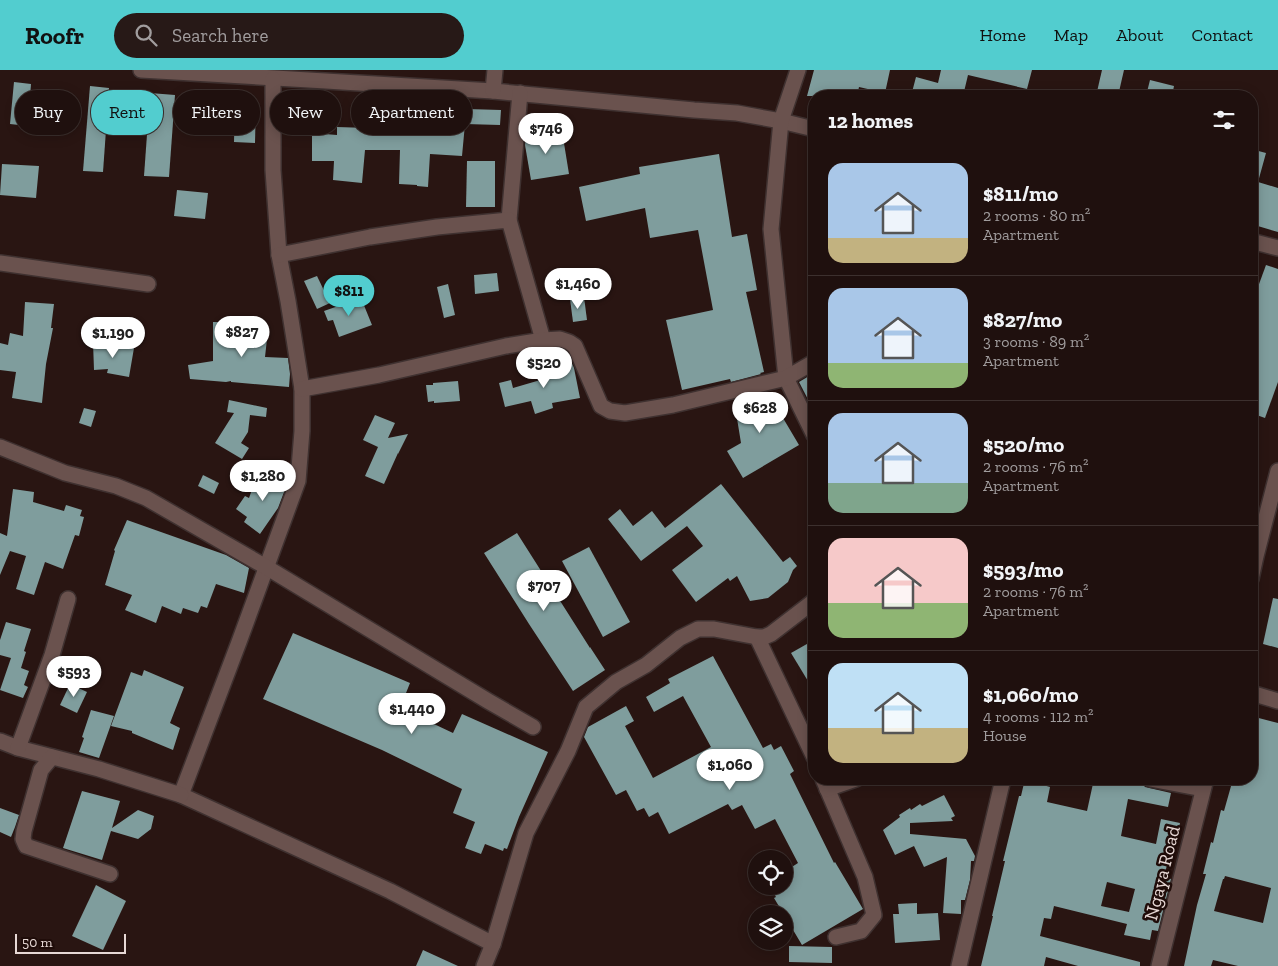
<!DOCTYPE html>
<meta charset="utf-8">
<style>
:root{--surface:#1f100e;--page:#271917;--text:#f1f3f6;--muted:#a19d9e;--line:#3c302e;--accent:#52cdcf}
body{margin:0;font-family:"Zilla Slab",serif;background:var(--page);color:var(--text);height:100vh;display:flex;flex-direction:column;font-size:19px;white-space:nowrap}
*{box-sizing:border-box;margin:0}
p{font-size:16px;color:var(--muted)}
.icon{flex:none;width:28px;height:28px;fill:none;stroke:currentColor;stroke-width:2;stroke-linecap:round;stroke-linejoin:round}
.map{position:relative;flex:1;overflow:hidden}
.side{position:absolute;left:808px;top:20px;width:450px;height:695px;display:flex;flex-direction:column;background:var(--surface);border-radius:20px;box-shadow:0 2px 12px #0003,0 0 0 1px var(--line)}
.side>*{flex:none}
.banner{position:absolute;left:15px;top:20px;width:475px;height:45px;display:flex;gap:10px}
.tools{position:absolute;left:748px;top:780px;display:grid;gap:10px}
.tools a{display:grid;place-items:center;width:45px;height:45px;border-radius:50%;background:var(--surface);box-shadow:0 2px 12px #0003,0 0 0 1px var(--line);font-size:25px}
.scale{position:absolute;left:15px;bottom:12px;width:111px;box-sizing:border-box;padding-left:5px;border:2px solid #e7d8d5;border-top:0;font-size:14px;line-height:18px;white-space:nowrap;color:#e7d8d5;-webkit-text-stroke:4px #1f0c09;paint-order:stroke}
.price{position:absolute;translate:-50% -42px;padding:0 11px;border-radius:18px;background:#fff;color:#222;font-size:16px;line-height:32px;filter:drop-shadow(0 1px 2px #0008)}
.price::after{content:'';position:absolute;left:50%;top:30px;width:15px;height:11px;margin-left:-8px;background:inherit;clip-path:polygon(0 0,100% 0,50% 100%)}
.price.active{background:var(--accent);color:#111}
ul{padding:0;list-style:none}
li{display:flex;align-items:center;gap:15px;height:125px;padding:0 20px}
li+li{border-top:1px solid var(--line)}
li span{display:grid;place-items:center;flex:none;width:140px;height:100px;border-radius:15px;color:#555}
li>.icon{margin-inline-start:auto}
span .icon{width:60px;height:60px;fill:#fffc;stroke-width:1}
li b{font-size:21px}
h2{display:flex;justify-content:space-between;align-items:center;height:60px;padding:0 20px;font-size:21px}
.tag{padding:0 18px;border-radius:22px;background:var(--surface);box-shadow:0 2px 12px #0003,0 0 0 1px var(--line);font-size:18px;line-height:45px}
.tag.active{background:var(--accent);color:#111}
header{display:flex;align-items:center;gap:30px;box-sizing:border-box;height:70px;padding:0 25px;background:var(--accent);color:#111}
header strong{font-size:24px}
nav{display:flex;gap:28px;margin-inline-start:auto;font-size:18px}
.search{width:350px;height:45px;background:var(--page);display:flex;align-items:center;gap:12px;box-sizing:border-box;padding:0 18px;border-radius:28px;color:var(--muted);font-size:19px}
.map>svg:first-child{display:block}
.building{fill:#7f9d9d;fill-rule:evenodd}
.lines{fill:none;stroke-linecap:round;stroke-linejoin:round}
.minor-casing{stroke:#3f3130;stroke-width:18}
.minor{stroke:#6a524e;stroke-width:15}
.labels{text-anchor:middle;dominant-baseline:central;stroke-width:5;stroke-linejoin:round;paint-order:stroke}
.street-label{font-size:19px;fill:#e7d8d5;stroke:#1f0c09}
</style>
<header>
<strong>Roofr</strong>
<div class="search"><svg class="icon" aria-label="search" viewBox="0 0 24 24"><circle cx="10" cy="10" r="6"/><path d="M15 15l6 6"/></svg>Search here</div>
<nav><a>Home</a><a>Map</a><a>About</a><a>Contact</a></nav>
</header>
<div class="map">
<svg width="1278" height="896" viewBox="0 0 1278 896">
<rect width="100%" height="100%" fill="#291512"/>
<g class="building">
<path d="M814,0H890L885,23L859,17L857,26H807Z"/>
<path d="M941,0H1032L1027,19L968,5L963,26H911L916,7L938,13Z"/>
<path d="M1102,0H1124L1118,26H1096Z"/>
<path d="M1150,10L1174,16L1172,26H1146Z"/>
<path d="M14,12L31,14L28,56L10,54Z"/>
<path d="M90,16L109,18L103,102L83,101Z"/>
<path d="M150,23L175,25L169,107L144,106Z"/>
<path d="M235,29L256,30L255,73L234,72Z"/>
<path d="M437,34L467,37V39L501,40L500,55L465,54L462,86L430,84L428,117L417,116V115L399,114L400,80H365L362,113L333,110L334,91H312V63L337,65V57L368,58L369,48L381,49V59L403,60L404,35L437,37Z"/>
<path d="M562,61L569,104L531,110L525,75L526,66Z"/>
<path d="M1251,79L1266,83L1258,112L1278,118V162L1251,154Z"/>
<path d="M719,84L732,167L747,164L757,220L746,222L764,302L760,303L761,304L731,312L730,309L682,320L666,250L713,240L698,160L650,168L645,138L586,151L579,117L640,104L639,97Z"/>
<path d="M467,91H495V137H466Z"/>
<path d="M2,94L39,96L36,128L0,125Z"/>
<path d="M177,120L208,123L205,149L174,146Z"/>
<path d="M1266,195L1278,199V312L1265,348L1251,343V236Z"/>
<path d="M497,203L499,221L475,224L474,205Z"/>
<path d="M317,206L330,233L317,239L304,211Z"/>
<path d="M448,214L455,245L444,248L437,217Z"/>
<path d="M584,227L587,250L573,252L570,229Z"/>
<path d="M361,228L372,255L339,267L333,250L328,251L324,241Z"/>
<path d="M25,232L54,234L51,258H53L46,294L42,333L12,328L16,302L0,300V273L8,275L10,263L23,266Z"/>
<path d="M213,252L259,253L258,259L268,260L265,287L288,288L290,304L289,317L231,312V311L226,312L190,309L188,295L213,291Z"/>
<path d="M93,272L134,278L129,307L107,303L108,299L94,300Z"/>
<path d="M564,288V292L571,291L574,298L580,328L552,333L553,338L535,344L531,331L505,337L499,313L511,310L513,318L554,306L551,291Z"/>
<path d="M814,303V341L799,312Z"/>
<path d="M458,311L460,331L434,333V331L428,332L426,315H433V313Z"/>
<path d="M768,322L779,350L783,348L799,375L743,408L727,381L741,373L734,330Z"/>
<path d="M229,330L267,338L266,347L250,345L248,362L241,373L249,378L242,389L215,373L234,343L227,342Z"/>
<path d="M84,338L96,341L91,357L79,353Z"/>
<path d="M375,345L395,353L388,368L408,364L398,384V383L384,414L365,406L378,377L363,370Z"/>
<path d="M270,402L289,409L278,438L260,464L244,452L247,447L236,439L245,426L249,428L254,414L264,418Z"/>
<path d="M203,405L219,413L214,424L198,416Z"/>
<path d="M721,414L783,492L790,487L797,496L793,500L788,512L768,528L750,531L737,506L730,511L728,508L696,532L672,500L703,476L687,456L641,491L608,449L620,439L633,456L652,441L665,458Z"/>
<path d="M13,419L34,422L33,432L64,441L66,435L82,440L80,446L84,447L79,466L75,465L63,499L45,492L34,525L16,519L26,486L10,481L0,505V463L7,466Z"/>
<path d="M127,450L226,485L249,498L244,523L216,514L207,538L201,536L198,543L183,538L181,544L162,536L156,553L125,540L132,525L105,515L115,481L114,480Z"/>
<path d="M517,463L590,578V577L605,600L573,621L529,554L484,483Z"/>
<path d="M589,477L630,552L603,567L562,491Z"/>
<path d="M1273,528L1278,529V578L1263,574Z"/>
<path d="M6,552L31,559L24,581L26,582L21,598L29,601L24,615L28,617L23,628L0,620L11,588L0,585V570Z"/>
<path d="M293,563L410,613L400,638L453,663L462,644L548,682L519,747L507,779L504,778L503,781L485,774L481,784L465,778L475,752L453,743L462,719L382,680L263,629Z"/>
<path d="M814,570V621L791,583Z"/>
<path d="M713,586L763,678L771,674L774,680L781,676L794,701L790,704L834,793L835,792L863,839L802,875L774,828L776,827L769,816H784V802L798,793L775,749L755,759L742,735L732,740L728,734L669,764L658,742L649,747L644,738L637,741L626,720L616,725L584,667L588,657L626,636L634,651L625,656L653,708L711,677L683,626L654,642L646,627L670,613L668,609Z"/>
<path d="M144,600L184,617L170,653L180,658L173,680L132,663V661L111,656L131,602L142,606Z"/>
<path d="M70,614L87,622L77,643L60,635Z"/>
<path d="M91,640L114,646L99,688L79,682L84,668L82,667Z"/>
<path d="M1251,646L1278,653V896H1238L1213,890L1211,896H1184L1197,835L1206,804H1203L1211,772L1213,773L1221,740L1224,741L1233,709H1251ZM1225,806L1271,818L1263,853L1214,841L1223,809H1224Z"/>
<path d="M1025,709H1045L1043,715L1050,717L1047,732L1087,741L1094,709H1118L1142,713L1145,717L1171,723L1168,737L1128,729L1121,766L1156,774L1161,749L1180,753L1175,775H1172L1164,807L1171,809L1158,861L1152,860L1150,870L1124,865L1127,854L1054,836L1051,849L1044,848L1040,866L1140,892V896H1078L1046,887L1044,896H981L993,846H992L1005,791H1003L1019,726H1021ZM1107,812L1135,819L1129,842L1101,836Z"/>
<path d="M82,721L120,731L112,758L138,740L154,746L151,759L138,769L111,761L102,790L63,778Z"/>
<path d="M944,725L955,746L951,748L953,751L910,753V764L966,769L975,786L974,791H971L970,810L965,830H961V844L943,843L947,787L924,797L914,776L895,785L883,760L900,747L899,745L910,738L911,740L920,734L922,736Z"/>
<path d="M0,738L19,745L15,757L11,767L0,762Z"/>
<path d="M96,815L126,831L103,880L72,866Z"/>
<path d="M917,833V844L938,843L940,870L895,873L893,844H899L898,834Z"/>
<path d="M789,876L832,877V893L789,892Z"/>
<path d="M423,880L458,896H416Z"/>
</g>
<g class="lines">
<defs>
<g id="minor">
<path d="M141,0L493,21L694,40L737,43L781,51L814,59"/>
<path d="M798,0L781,51L771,159L786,308L814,365"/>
<path d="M273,9V100L279,185L288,231L302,319V361L298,411L239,572L181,725L390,821L493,874"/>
<path d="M493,21L495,0"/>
<path d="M509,150L520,23"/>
<path d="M1251,171L1278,178"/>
<path d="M279,185L370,167L437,157L509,150L543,270"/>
<path d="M0,193L148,214"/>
<path d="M302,319L379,305L506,276L543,270L560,269L569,272L575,276L601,336L610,341L625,343L673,335L786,308L814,292"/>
<path d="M0,377L65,403L116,416L146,428L266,497L488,631L533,657"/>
<path d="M1251,509L1256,486L1278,401"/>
<path d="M757,567L814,687"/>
<path d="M1251,623L1278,631"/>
<path d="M0,671L18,678L99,699L181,725"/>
<path d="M18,678L52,585L68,529"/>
<path d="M52,687L41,700L24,761L23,769L26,776L110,804"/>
<path d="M823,709L865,807L874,845L861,861L836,867"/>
<path d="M1150,709L1203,719"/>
<path d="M827,719L856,709"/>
<path d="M484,896L493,874L526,763L568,681L586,637L616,612L646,595L680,568L698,559H714L757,567H764L771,564L814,531"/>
<path d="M959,896L1003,709"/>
<path d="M1159,896L1206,709"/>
</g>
</defs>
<use href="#minor" class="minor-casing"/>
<use href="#minor" class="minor"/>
</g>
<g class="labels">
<g class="street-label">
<text transform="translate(1162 803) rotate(-76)">Ngaya Road</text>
</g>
</g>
</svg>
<div class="tools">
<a><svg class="icon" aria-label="locate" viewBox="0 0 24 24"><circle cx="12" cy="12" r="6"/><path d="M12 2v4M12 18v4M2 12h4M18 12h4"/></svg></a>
<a><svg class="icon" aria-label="layers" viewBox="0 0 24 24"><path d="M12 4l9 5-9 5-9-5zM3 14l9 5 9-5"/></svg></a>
</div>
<div class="scale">50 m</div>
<b class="price" style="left:546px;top:85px">$746</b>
<b class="price" style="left:578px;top:240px">$1,460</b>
<b class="price active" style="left:349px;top:247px">$811</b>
<b class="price" style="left:242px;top:288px">$827</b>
<b class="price" style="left:113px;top:289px">$1,190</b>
<b class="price" style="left:544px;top:319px">$520</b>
<b class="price" style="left:760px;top:364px">$628</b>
<b class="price" style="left:263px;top:432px">$1,280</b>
<b class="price" style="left:544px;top:542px">$707</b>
<b class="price" style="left:74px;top:628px">$593</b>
<b class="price" style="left:412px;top:665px">$1,440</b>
<b class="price" style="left:730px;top:721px">$1,060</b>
<div class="banner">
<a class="tag">Buy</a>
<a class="tag active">Rent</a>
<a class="tag">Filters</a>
<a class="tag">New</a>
<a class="tag">Apartment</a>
</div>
<section class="side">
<h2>12 homes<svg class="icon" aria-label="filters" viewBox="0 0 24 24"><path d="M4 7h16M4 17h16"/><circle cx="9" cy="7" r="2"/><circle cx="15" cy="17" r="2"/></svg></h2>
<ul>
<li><span style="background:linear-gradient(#a9c7e8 75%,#c2b280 0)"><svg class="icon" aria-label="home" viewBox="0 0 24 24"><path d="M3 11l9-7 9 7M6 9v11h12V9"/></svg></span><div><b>$811/mo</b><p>2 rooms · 80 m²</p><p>Apartment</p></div></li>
<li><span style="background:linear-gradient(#a9c7e8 75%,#8fb573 0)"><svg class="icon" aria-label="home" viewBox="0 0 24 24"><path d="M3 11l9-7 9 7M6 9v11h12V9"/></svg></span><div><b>$827/mo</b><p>3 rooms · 89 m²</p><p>Apartment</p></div></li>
<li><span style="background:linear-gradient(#a9c7e8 70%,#7fa58c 0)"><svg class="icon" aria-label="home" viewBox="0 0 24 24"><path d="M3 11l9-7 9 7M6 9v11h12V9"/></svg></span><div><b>$520/mo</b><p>2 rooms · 76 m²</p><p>Apartment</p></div></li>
<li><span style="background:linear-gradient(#f6c9c9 65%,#8fb573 0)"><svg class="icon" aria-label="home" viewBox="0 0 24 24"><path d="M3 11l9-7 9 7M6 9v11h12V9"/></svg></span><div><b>$593/mo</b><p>2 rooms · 76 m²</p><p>Apartment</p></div></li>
<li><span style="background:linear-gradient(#bfe0f5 65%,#c2b280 0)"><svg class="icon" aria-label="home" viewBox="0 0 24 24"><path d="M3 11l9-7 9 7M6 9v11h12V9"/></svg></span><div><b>$1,060/mo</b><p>4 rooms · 112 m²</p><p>House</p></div></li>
</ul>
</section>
</div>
